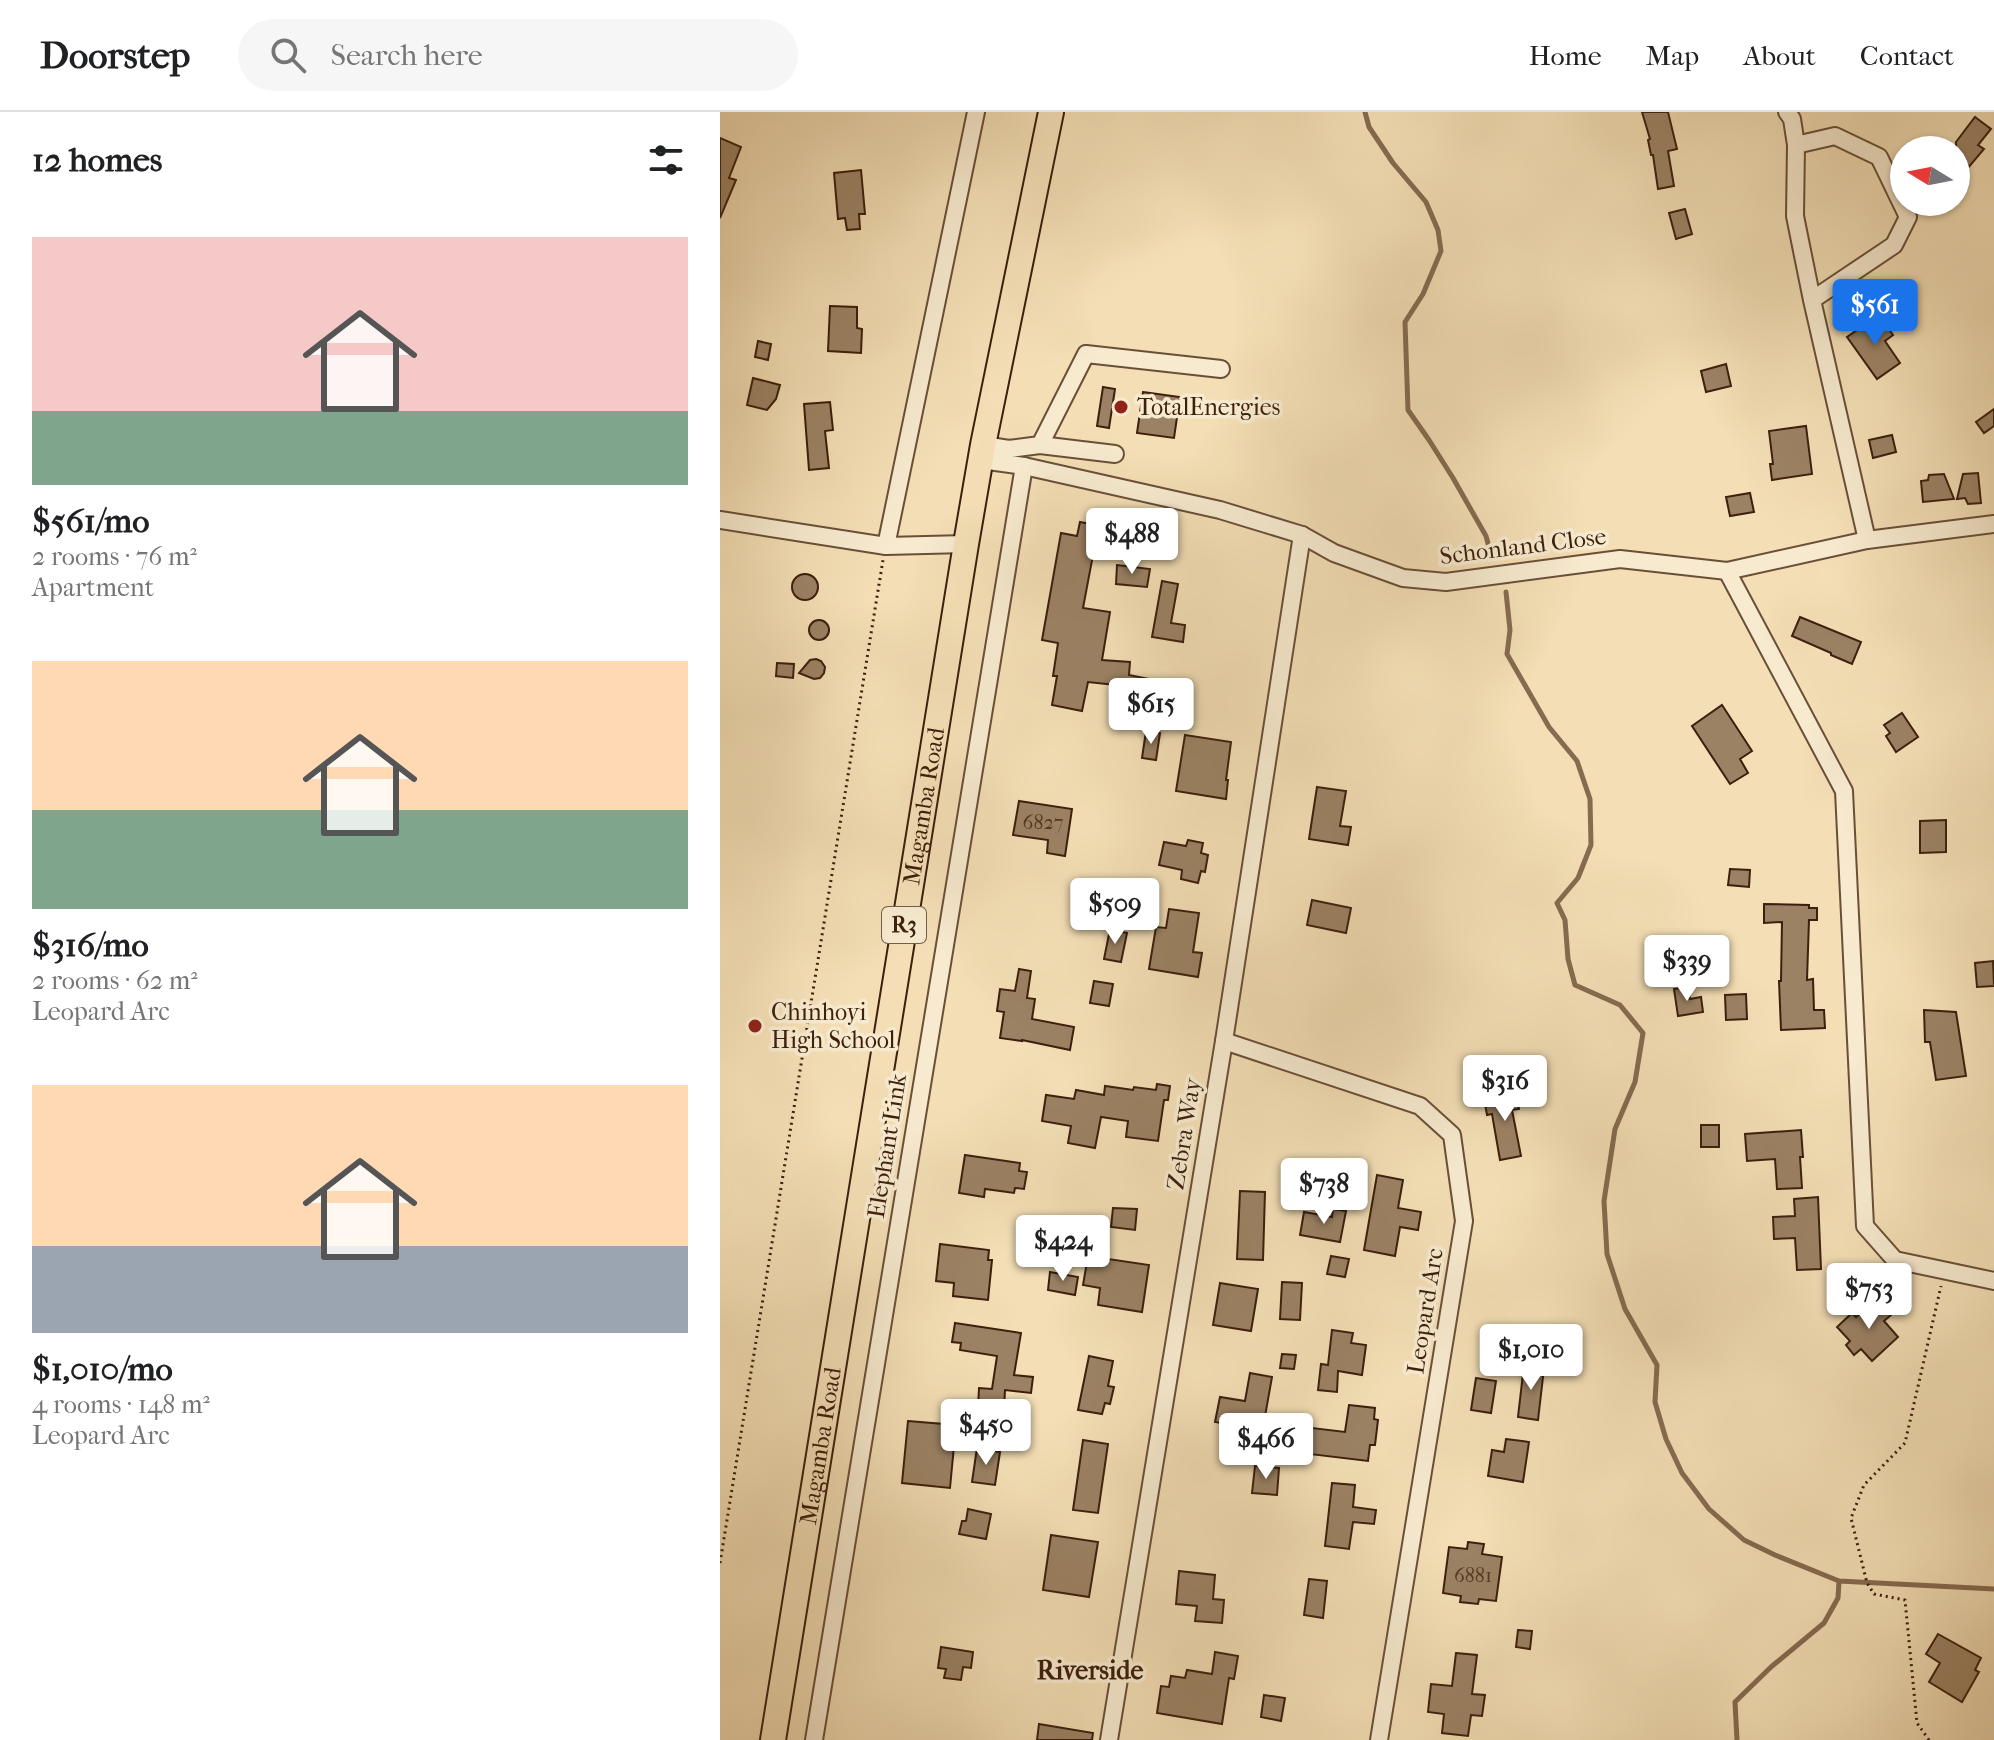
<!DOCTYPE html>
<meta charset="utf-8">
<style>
:root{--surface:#fff;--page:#f6f6f6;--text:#202124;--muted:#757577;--line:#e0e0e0;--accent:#1a73e8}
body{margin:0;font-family:"IM FELL French Canon",serif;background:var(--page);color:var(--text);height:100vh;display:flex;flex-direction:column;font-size:30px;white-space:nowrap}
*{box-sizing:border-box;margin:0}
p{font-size:26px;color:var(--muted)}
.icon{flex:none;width:44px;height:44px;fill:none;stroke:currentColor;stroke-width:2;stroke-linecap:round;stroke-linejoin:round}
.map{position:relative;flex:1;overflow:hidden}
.side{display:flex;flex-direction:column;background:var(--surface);width:720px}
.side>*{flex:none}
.needle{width:52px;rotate:280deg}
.buttons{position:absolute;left:1170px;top:24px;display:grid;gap:16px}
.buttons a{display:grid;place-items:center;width:80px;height:80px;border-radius:50%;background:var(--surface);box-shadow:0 2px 6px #0004;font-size:40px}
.price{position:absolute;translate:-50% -68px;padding:0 18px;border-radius:8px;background:#fff;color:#222;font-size:26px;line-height:52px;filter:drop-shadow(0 2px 4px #0008)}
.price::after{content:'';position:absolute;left:50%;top:48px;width:24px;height:18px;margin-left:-12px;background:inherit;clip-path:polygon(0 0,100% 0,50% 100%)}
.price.current{background:var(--accent);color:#fff}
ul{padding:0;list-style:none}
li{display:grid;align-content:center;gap:16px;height:424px;padding:0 32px}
li span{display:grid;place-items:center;height:248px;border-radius:0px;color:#555}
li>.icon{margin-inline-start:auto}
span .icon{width:144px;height:144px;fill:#fffc;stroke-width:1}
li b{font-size:34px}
h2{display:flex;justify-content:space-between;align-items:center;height:96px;padding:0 32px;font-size:34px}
header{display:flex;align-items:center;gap:48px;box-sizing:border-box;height:112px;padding:0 40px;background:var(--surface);border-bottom:2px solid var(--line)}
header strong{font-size:38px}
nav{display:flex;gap:44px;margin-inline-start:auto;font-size:28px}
.search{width:560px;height:72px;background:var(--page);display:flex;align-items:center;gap:20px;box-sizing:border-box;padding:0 28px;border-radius:44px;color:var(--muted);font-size:30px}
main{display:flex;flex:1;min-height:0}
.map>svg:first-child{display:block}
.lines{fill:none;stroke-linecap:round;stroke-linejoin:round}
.stream{stroke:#856b50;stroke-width:5}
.building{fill:#9b8264;stroke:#3c1f0d;stroke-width:2}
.minor-casing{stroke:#6a4f37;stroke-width:20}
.highway-casing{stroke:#3c1f0d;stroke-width:28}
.path{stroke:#3c1f0d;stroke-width:3;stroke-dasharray:2 4;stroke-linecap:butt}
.minor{stroke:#f7eacf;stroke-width:16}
.highway{stroke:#f3deb5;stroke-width:24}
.poi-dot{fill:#8f2418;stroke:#f7eacf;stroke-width:3}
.labels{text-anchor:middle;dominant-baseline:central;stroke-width:7;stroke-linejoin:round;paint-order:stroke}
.number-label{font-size:20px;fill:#543823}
.shield{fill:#f7eacf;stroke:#745c47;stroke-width:2}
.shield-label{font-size:22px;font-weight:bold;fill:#3c1f0d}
.poi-label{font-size:24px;fill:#3c1f0d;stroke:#f7eacf;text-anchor:start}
.street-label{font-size:24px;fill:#3c1f0d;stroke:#f7eacf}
.neighbourhood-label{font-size:26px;font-weight:bold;fill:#3c1f0d;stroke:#f7eacf}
</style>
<header>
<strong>Doorstep</strong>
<div class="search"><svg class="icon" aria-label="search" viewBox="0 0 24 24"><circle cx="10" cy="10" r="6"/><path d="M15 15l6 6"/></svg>Search here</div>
<nav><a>Home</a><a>Map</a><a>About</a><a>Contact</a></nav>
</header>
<main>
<section class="side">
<h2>12 homes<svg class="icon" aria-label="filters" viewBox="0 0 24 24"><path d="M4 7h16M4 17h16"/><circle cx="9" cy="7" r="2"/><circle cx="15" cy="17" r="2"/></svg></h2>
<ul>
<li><span style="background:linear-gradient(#f6c9c9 70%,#7fa58c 0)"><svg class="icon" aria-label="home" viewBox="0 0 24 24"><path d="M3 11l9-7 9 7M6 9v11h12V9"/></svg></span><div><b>$561/mo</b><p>2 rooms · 76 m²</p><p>Apartment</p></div></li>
<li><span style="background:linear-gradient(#ffd9b3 60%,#7fa58c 0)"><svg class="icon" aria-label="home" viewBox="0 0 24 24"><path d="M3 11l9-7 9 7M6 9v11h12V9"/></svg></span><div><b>$316/mo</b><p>2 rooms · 62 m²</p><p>Leopard Arc</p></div></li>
<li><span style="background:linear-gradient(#ffd9b3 65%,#9aa5b1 0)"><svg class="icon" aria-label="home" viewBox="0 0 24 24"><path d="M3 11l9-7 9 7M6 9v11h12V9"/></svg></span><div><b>$1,010/mo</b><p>4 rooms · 148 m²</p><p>Leopard Arc</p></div></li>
</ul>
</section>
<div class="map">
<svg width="1274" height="1628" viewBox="0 0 1274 1628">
<rect width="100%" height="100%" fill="#f3deb5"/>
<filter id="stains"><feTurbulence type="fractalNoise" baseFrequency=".0025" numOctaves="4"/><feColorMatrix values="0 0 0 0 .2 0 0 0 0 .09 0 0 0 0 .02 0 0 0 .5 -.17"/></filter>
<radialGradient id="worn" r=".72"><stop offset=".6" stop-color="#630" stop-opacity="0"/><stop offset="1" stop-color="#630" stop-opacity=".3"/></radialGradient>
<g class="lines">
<g class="stream">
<path d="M645,0L649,15L673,51L706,90L718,118L721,139L703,182L685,210L688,298L709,328L733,366L766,424L772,446"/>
<path d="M786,480L790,518L787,542L829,615L857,649L870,687L871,733L858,766L837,791L845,808L848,847L855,873L900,893L923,921L915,970L895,1017L884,1089L887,1142L905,1197L937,1253L935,1290L946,1327L962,1361L989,1397L1024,1428L1055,1443L1119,1469L1274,1477"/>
<path d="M1017,1628L1015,1590L1051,1555L1104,1511L1118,1486L1119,1469"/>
</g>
</g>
<g class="building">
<path d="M922,0H948L957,37L948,39L954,74L938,77L933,43H931L928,28L930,27Z"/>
<path d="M1255,5L1271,17L1258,33L1264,37L1248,56L1245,54L1236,65V30Z"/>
<path d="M0,26L21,35L9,66L16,68L0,106Z"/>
<path d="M141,58L145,102H139L140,117L127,118L125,106L118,107L114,61Z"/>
<path d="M965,97L972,122L956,127L949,101Z"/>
<path d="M110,194L137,195V216L142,217L141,241L108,239Z"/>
<path d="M1159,203L1173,223L1165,229L1180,251L1157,267L1127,225Z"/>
<path d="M38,229L51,232L48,248L35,245Z"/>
<path d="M1006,252L1011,274L986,280L981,259Z"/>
<path d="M33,266L60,273L56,287L47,298L27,293Z"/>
<path d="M383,275L395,277L389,316L377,314Z"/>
<path d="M423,280L460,285L454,326L417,321Z"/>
<path d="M110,290L113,318L105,319L109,356L89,358L84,292Z"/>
<path d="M1274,297V314L1264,321L1256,310Z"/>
<path d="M1086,314L1092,362L1052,368L1050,352H1053L1049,319Z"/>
<path d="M1172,323L1176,340L1153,346L1149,328Z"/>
<path d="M1258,361L1261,391L1248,392L1245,386L1237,387L1243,362Z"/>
<path d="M1224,362L1234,387L1203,390L1201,369L1208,368L1209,363Z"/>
<path d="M1030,381L1034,400L1010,404L1006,385Z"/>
<path d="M360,410L387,415L384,429L376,427L363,496L390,500L382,548L410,550L409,563L444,570L440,588L404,581L405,574L368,570L362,599L332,593L337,564H333L338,531L322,528L341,421L357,424Z"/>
<path d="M397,453L430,457L427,475L396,472Z"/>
<circle cx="85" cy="475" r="13"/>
<path d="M442,469L458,472L451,511L465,513L463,530L432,525Z"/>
<path d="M1080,505L1141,530L1132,552L1111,543V541L1072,524Z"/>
<circle cx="99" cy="518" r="10"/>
<path d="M96,547L101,549L105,555L104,561L100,566L94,567L79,561L90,548Z"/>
<path d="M57,551L74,552L73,566L56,564Z"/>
<path d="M1002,593L1032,639L1020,647L1028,661L1010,672L972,614Z"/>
<path d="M1182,601L1198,625L1176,640L1166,624L1170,621L1164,613Z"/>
<path d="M426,619L440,621L436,648L422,646Z"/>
<path d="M465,623L511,630L506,668H508L506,687L456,679Z"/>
<path d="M597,675L626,679L620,714L631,715L628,733L589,727Z"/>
<path d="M299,689L352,697L345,744L327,741L328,728L293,723Z"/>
<path d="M1226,708V740L1200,741V709Z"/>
<path d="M468,728L483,731L481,741L488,743L485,760L481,759L478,771L461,767L462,758L439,753L444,730L466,734Z"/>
<path d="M1010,757L1030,758L1029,775L1008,773Z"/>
<path d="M357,775L375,778L370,810L352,806Z"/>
<path d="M592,788L631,796L626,821L587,813Z"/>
<path d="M1044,792L1089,793V796H1097V808H1089L1087,868L1093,867L1094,898H1104L1105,916L1061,918L1059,869H1061L1062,810L1044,811Z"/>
<path d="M449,797L479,801L473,840L482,841L478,865L429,857L436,815L446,816Z"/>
<path d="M390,817L407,821L401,850L384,847Z"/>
<path d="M1273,849L1274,874L1257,875L1255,851Z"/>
<path d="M299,857L311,859L307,886L315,887L312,907L354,915L350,938L302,928V929L280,926L284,900L277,899L280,877L295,879Z"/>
<path d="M374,869L393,872L389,894L370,891Z"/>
<path d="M968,875L970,887L981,885L983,900L958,904L954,877Z"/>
<path d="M1026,882L1027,907L1006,908L1005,883Z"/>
<path d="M1204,898L1236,900L1246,964L1216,968L1210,930H1205Z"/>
<path d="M437,972L450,974L448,988H444L438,1029L406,1025L408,1009L381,1005L375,1036L348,1031L351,1014L322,1009L326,983L354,987L356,978L384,983L385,974L413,978L414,975L436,978Z"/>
<path d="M796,979L799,997L792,998L801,1044L780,1048L772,1002L767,1003L764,986Z"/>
<rect x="981" y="1013" width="18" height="22"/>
<path d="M1081,1018L1083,1045H1080L1082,1076L1057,1077L1055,1047L1027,1049L1025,1022Z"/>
<path d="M245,1043L300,1051L299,1059L307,1060L304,1077L295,1076L294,1081L265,1077L264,1085L239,1081Z"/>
<path d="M582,1048L605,1053L602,1066L597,1065L596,1069L578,1065Z"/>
<path d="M657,1063L683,1068L678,1096L701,1100L698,1118L680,1115L675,1144L644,1138Z"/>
<path d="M520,1079L545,1080L543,1148L517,1147Z"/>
<path d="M1098,1085L1101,1157L1077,1158L1075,1126L1054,1127L1053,1105L1075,1104L1074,1087Z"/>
<path d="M393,1096L417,1097L415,1118L391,1115Z"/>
<path d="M613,1097L626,1099L620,1130L580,1123L584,1100L612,1105Z"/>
<path d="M220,1132L269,1138L268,1148H272L268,1188L233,1184L234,1171L216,1169Z"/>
<path d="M368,1144L429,1153L422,1200L378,1193L380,1176L363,1173Z"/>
<path d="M611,1144L629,1147L625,1165L607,1162Z"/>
<path d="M330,1160L358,1165L355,1183L328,1178Z"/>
<path d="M562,1170L582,1171L580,1208L560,1207Z"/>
<path d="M500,1171L538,1177L531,1219L493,1213Z"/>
<path d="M1155,1187L1171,1203L1164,1209L1178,1225L1152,1249L1141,1237L1134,1243L1126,1233L1130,1229L1117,1215L1132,1201L1136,1205Z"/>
<path d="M235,1211L301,1221L294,1263L313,1265L311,1281L285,1278L284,1297L258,1295L259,1276L272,1277L277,1244L240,1238L241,1231L232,1230Z"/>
<path d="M612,1218L633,1221L631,1231L646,1233L642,1263L618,1259L617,1280L598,1278L601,1252L608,1253Z"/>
<path d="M562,1242L576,1243L574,1257L560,1256Z"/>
<path d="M369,1244L393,1249L388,1274L394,1275L390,1292L385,1291L382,1302L358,1298Z"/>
<path d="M804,1253L824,1256L818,1308L798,1305Z"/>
<path d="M530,1261L552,1265L539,1338L516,1334L520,1314L495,1310L500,1285L525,1289Z"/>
<path d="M756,1266L776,1269L771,1301L751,1298Z"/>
<path d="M629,1293L655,1296L654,1307L658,1308L655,1333H650L648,1349L581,1341L584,1315L625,1320Z"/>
<path d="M188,1309L236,1313L230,1376L182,1371Z"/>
<path d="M786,1327L809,1330L803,1370L768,1364L772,1338L784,1340Z"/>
<path d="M363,1328L388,1332L378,1401L353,1398Z"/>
<path d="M257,1336L280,1340L275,1373L252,1370Z"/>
<path d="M535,1354L559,1356L557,1383L532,1381Z"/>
<path d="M612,1371L635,1373L633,1395L656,1398L654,1412L633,1410L629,1437L605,1434Z"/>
<path d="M248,1397L271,1402L266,1427L239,1422L242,1409H246Z"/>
<path d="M331,1423L378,1430L369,1485L323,1478Z"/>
<path d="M748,1430L764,1432L762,1442L782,1445L776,1489L759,1487L758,1492L740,1490L741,1484L723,1481L729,1435L747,1437Z"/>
<path d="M459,1459L495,1463L493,1487L504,1488L502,1511L475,1509L477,1494L456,1492Z"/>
<path d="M589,1467L607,1469L603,1506L584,1503Z"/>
<path d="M798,1518L812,1519L810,1537L796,1535Z"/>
<path d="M1218,1522L1261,1546L1255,1558L1259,1560L1242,1590L1209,1570L1220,1551L1206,1542Z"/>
<path d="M221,1535L253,1540L251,1556L243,1555L241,1568L224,1566L226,1557L218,1556Z"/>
<path d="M495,1540L518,1544L514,1567L509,1566L502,1612L437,1601L441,1574L449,1575L451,1564L465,1566L467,1558L492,1562Z"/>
<path d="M736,1541L757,1543L752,1582L765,1583L762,1604L751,1603L748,1624L722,1621L724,1602L708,1600L711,1572L732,1574Z"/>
<path d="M544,1583L565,1586L561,1609L541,1605Z"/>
<path d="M319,1612L373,1621L372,1628H317Z"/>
</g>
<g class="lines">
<defs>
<g id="minor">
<path d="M1067,0L1072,7L1076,33"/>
<path d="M1092,188L1174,133L1188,105L1159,45L1115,24L1076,33L1075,104L1092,188L1147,428"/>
<path d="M263,333L289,337L320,333L366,242L501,257"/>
<path d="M320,333L395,342"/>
<path d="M261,348L304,354L500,398L582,423L614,441L683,466L726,470L900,447L1007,459L1147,428L1274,412"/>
<path d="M0,408L166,434L246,432"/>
<path d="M166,434L256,0"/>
<path d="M1007,459L1124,679L1145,1114L1175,1148L1274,1169"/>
<path d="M504,929L700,994L732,1023L744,1109L659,1628"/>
<path d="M94,1628L304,354"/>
<path d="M389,1628L504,929L582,423"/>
</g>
<g id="highway">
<path id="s1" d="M53,1628L246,432L263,333L331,0"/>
</g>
</defs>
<use href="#minor" class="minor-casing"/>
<use href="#highway" class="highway-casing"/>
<g class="path">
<path d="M0,1451L163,448"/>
<path d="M1209,1628L1197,1611L1185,1488L1154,1482L1147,1471L1131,1406L1144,1373L1185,1331L1221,1174"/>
</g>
<use href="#minor" class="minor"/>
<use href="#highway" class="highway"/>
</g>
<g class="poi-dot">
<circle cx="401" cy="295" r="8"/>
<circle cx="35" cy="914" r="8"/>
</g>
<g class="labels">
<g class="number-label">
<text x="323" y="710">6827</text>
<text x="753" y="1463">6881</text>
</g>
<rect class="shield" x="162" y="795" width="44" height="36" rx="6"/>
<g class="shield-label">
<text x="184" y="813">R3</text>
</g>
<g class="poi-label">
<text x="417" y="295">TotalEnergies</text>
<text x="51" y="900">Chinhoyi<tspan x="51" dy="28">High School</tspan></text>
</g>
<g class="street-label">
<text transform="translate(803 434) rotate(-7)">Schonland Close</text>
<text stroke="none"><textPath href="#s1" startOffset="946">Magamba Road</textPath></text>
<text transform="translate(464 1022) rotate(-81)">Zebra Way</text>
<text transform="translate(167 1034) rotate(-81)">Elephant Link</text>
<text transform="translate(705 1199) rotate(-81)">Leopard Arc</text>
<text stroke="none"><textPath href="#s1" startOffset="298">Magamba Road</textPath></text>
</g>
<g class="neighbourhood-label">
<text x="370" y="1558">Riverside</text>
</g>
</g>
<rect width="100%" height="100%" filter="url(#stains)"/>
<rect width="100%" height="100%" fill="url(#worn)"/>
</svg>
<div class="buttons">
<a><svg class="needle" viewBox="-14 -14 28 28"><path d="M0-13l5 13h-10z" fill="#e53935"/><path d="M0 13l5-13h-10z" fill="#757577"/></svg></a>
</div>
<b class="price current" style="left:1155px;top:235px">$561</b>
<b class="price" style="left:412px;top:464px">$488</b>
<b class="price" style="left:431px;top:634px">$615</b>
<b class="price" style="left:395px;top:834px">$509</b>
<b class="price" style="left:967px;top:891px">$339</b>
<b class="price" style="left:785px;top:1011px">$316</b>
<b class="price" style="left:604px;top:1114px">$738</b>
<b class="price" style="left:343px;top:1171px">$424</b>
<b class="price" style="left:1149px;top:1219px">$753</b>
<b class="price" style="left:811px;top:1280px">$1,010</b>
<b class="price" style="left:266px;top:1355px">$450</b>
<b class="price" style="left:546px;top:1369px">$466</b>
</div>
</main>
